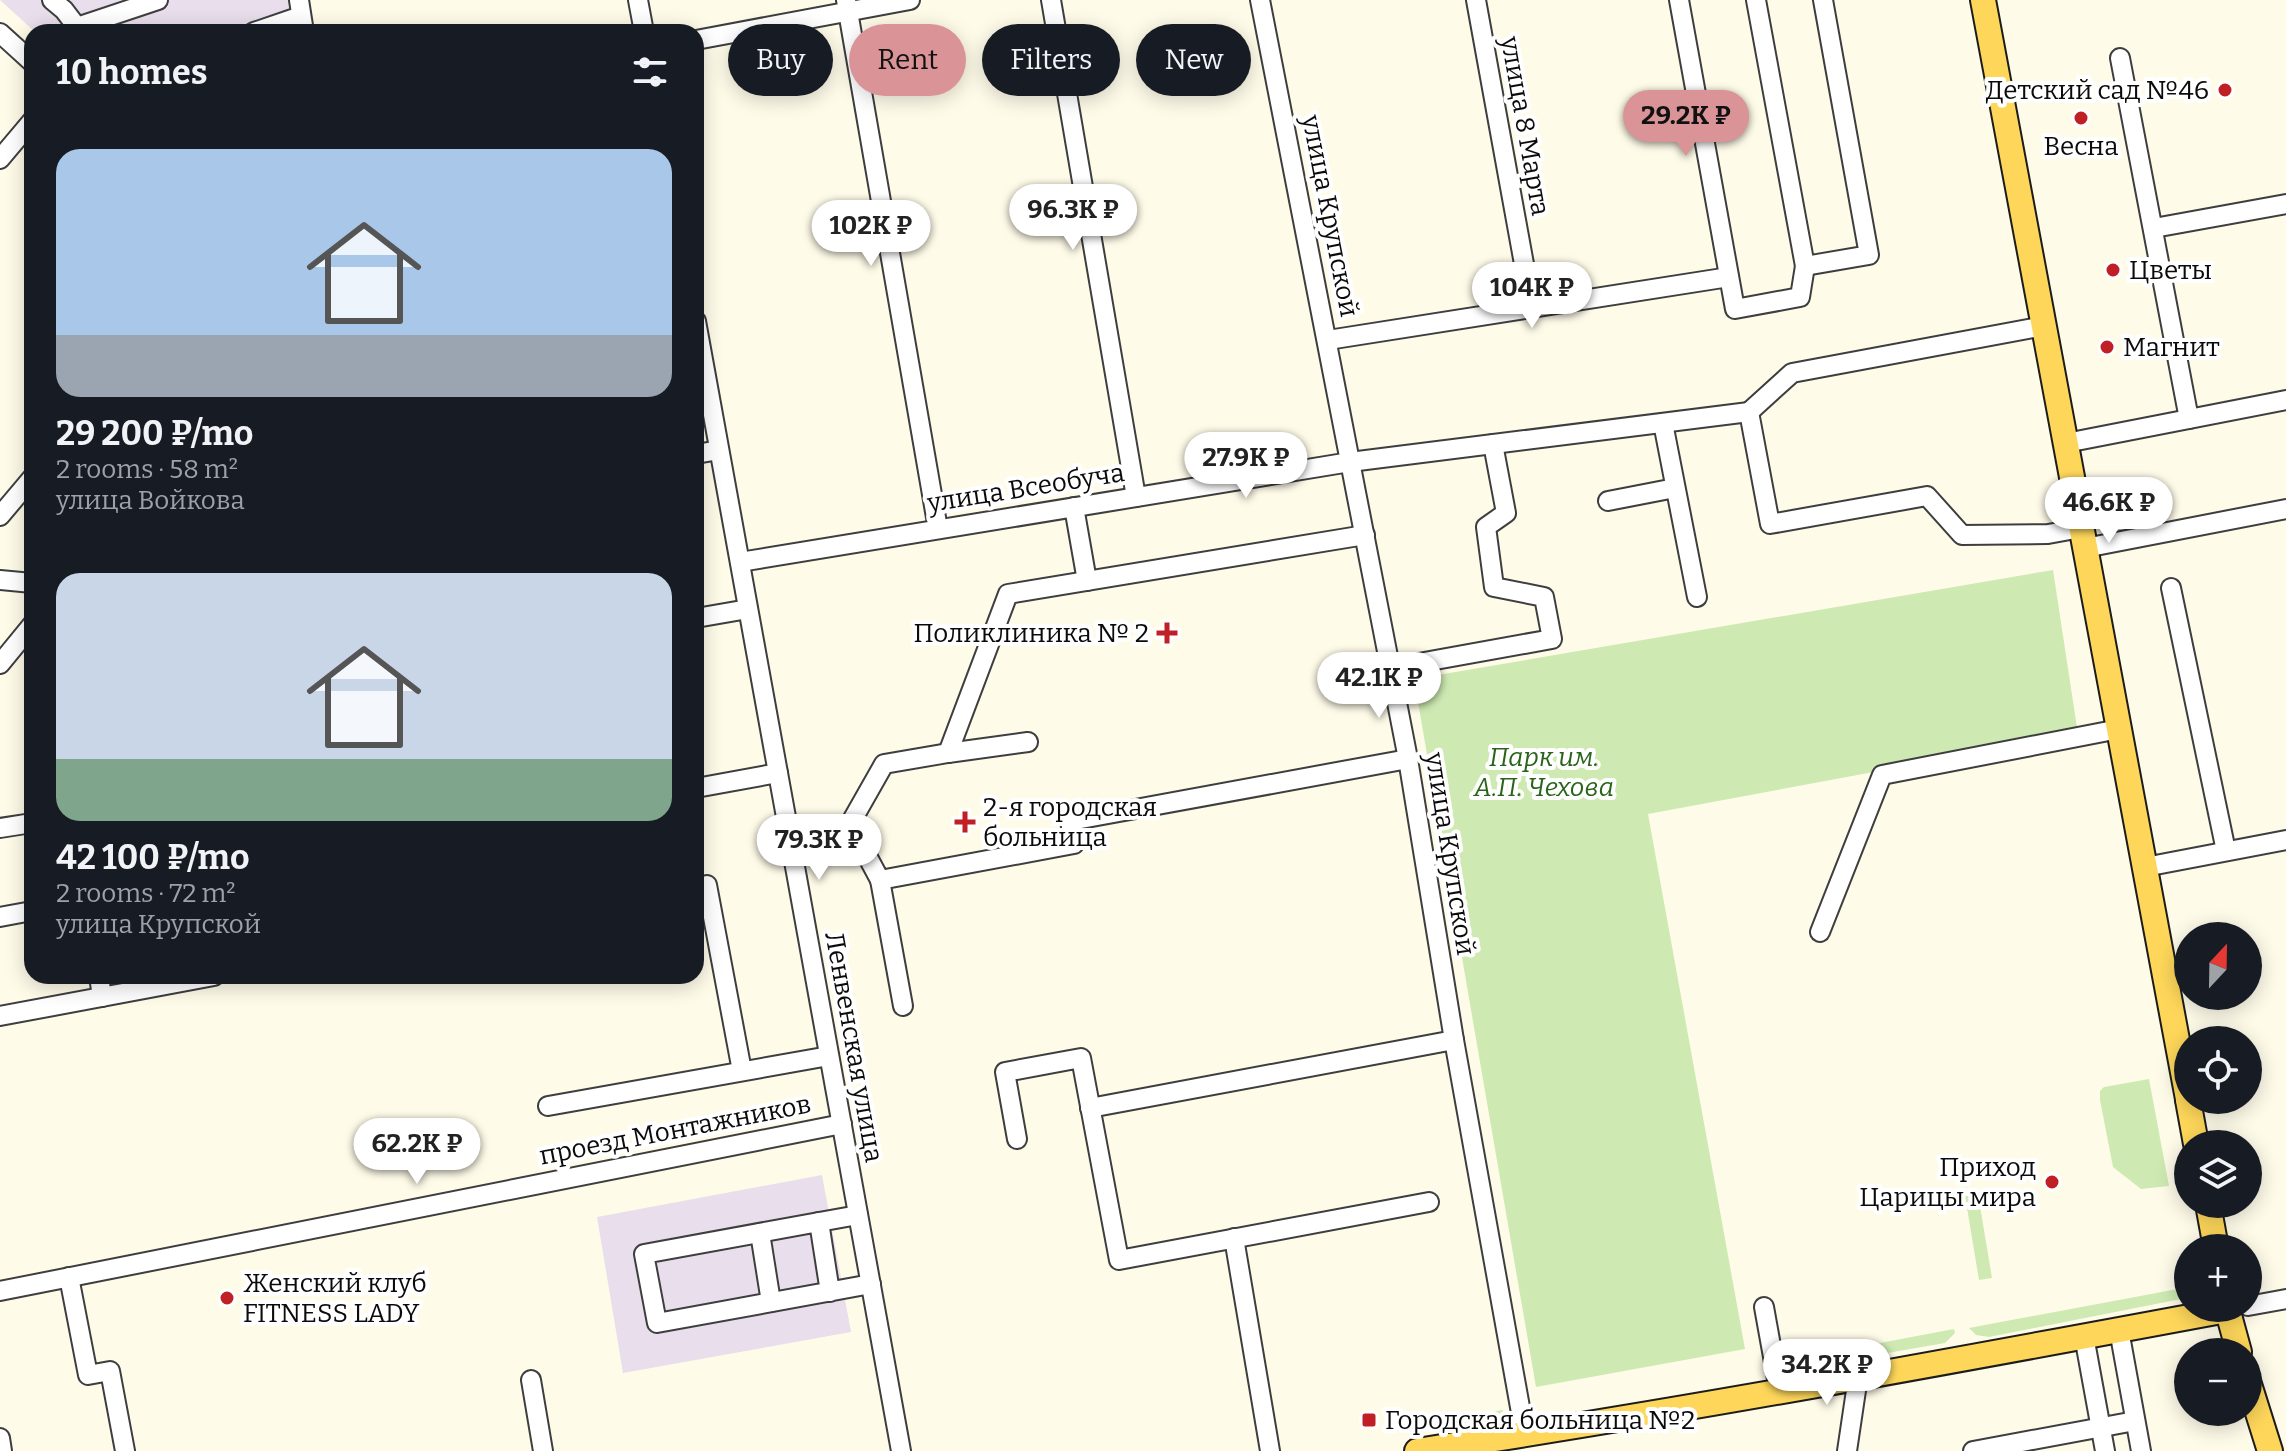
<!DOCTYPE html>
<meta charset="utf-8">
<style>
:root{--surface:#171b24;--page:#20242c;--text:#f1f3f6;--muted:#9ea1a6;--accent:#da9498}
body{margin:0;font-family:Bitter,serif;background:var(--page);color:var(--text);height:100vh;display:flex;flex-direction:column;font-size:30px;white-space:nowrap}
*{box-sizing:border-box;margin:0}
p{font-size:26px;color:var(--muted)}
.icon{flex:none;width:44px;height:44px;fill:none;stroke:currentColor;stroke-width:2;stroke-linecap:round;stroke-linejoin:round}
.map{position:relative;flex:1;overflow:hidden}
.sheet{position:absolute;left:24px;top:24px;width:680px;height:960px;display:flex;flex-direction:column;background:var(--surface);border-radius:24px;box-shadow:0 4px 20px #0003}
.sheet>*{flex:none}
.top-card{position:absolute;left:728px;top:24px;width:760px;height:72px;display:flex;gap:16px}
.needle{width:52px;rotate:22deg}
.fabs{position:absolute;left:2174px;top:922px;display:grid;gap:16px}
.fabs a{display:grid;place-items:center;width:88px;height:88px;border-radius:50%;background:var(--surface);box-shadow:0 4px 20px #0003;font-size:40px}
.price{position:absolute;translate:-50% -68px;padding:0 18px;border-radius:28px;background:#fff;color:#222;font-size:26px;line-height:52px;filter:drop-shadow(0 2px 4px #0008)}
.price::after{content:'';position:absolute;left:50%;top:48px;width:24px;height:18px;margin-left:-12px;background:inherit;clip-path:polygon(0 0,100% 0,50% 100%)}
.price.selected{background:var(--accent);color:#111}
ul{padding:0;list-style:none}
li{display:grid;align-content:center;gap:16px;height:424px;padding:0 32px}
li span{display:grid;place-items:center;height:248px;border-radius:24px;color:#555}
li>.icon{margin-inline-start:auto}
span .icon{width:144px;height:144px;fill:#fffc;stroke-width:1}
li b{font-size:34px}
h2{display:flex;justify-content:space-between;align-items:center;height:96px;padding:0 32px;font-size:34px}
.pill{padding:0 28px;border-radius:36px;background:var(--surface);box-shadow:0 4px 20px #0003;font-size:28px;line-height:72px}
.pill.selected{background:var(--accent);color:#111}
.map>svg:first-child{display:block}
.industrial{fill:#e9deeb}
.green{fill:#ceeab2}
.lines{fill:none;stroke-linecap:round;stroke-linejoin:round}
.minor-casing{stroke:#3e3e3e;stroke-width:22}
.major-casing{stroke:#1c1c1c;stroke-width:28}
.minor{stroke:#fff;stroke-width:18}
.major{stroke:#fed75a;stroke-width:24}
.poi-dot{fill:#bf1f25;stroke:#fff;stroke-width:3}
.labels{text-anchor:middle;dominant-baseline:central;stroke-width:8;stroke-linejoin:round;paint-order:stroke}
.poi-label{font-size:26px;fill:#0b0b0b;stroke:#fff;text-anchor:start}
.street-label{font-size:26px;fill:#0b0b0b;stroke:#fff}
.park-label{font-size:26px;font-style:italic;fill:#29641a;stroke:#fff}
</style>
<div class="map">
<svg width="2286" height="1451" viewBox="0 0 2286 1451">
<rect width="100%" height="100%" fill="#fffbe9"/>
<g class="industrial">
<path d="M0,0H306L313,31L35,32Z"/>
<path d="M822,1175L851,1332L623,1373L597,1217Z"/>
</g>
<g class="green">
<path d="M2053,570L2078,734L1648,814L1745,1349L1536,1387L1414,679Z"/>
<path d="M2149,1079L2169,1186L2141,1189L2113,1167L2100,1100V1091L2104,1087Z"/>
<path d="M1978,1194L1992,1278L1979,1280L1965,1196Z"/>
<path d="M2183,1288L2186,1298L1989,1337L1976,1335L1969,1328Z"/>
<path d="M1954,1329L1955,1333L1945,1343L1767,1374L1764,1365Z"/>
<path d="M1503,1410L1501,1418C1480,1433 1441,1427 1416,1425V1423Z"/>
</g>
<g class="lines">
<defs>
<g id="minor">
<path d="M52,0L64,10L77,27"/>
<path d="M299,0L304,32"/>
<path d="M638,0L644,32"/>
<path d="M846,0L938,529"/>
<path d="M1051,0L1136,497"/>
<path d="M1260,0L1408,759L1454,1040L1525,1435"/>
<path d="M1476,0L1532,308"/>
<path d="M1679,0L1735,309L1800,297L1805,266"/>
<path d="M1756,0L1805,266L1869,255L1823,0"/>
<path d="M72,32L77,27L158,0"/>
<path d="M254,32L301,16"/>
<path d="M0,33L32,62"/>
<path d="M696,40L910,0"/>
<path d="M2120,58L2189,419"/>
<path d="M0,159L32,121"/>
<path d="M2154,228L2286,204"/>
<path d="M696,321L901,1451"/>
<path d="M1328,340L1729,277"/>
<path d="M1749,412L1770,524L1927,496L1962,535L2048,534L2081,528"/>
<path d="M1749,412L1792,373L2044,326"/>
<path d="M1663,423L1697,597"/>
<path d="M2066,443L2286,400"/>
<path d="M696,454L719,450"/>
<path d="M1608,501L1675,488"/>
<path d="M1074,507L1087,581"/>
<path d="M0,516L32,478"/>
<path d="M2085,548L2286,509"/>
<path d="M740,562L1350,462L1749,412"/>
<path d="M0,580L32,583"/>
<path d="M2171,588L2226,851"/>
<path d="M696,618L748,609"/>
<path d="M0,664L32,625"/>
<path d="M1391,668L1552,639L1544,597L1494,587L1486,527L1506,513L1493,444"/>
<path d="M948,753L1008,594L1365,535"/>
<path d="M696,788L778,773"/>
<path d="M850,824L880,880L1074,844L1070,821L1408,759"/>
<path d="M0,828L32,823"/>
<path d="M789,835L850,824L884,764L948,753L1028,742"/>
<path d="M2145,867L2286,840"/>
<path d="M880,880L903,1006"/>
<path d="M696,887L707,885L742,1071"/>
<path d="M0,917L32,911"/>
<path d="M1820,932L1882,775L2119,729"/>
<path d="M99,976L102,997"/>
<path d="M0,1016L214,976"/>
<path d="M548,1106L829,1056"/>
<path d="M1090,1108L1454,1040"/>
<path d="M1017,1139L1005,1072L1081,1058L1119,1260L1429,1202"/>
<path d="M819,1222L858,1215"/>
<path d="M760,1233L771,1302"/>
<path d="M1234,1238L1270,1451"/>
<path d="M69,1277L88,1375L110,1371L125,1451"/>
<path d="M0,1291L842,1124"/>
<path d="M830,1292L819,1222L644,1254L657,1323L871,1284"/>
<path d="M2248,1306L2286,1299"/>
<path d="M1764,1307L1779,1390"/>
<path d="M2119,1330L2141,1451"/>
<path d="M2084,1336L2105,1451"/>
<path d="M531,1380L543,1451"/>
<path d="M0,1438L2,1451"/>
<path d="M1847,1451L1858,1377"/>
<path d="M1973,1451L2135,1421"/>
</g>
<g id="major">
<path d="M1983,0L2188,1099"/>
<path d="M2188,1100L2196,1144"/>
<path d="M2208,1204L2216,1248"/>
<path d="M2227,1308L2239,1352"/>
<path d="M2248,1381L2270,1451"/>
<path d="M1417,1451C1688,1410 1958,1360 2227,1310"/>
</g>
</defs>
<use href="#minor" class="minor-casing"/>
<use href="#major" class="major-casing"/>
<use href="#minor" class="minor"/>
<use href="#major" class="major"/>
</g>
<g class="poi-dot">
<circle cx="2225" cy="90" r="8"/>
<circle cx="2081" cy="118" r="8"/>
<circle cx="2113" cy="270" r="8"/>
<circle cx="2107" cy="347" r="8"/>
<path d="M1163 621h8v8h8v8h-8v8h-8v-8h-8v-8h8z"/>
<path d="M961 810h8v8h8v8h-8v8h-8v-8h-8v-8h8z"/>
<circle cx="2052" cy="1182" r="8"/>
<circle cx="227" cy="1298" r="8"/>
<rect x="1361" y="1412" width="16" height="16" rx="4"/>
</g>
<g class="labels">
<g class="poi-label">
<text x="2209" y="90" text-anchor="end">Детский сад №46</text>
<text x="2081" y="146" text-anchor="middle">Весна</text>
<text x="2129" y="270">Цветы</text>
<text x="2123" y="347">Магнит</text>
<text x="1149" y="633" text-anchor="end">Поликлиника № 2</text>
<text x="983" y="807">2-я городская<tspan x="983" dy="30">больница</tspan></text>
<text x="2036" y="1167" text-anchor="end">Приход<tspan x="2036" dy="30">Царицы мира</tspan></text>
<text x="243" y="1283">Женский клуб<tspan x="243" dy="30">FITNESS LADY</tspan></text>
<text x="1385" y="1420">Городская больница №2</text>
</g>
<g class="street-label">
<text transform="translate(1525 126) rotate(80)">улица 8 Марта</text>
<text transform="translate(1330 216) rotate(79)">улица Крупской</text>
<text transform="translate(1026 488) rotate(-9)">улица Всеобуча</text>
<text transform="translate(1450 854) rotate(81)">улица Крупской</text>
<text transform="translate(854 1047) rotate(80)">Ленвенская улица</text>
<text transform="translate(675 1130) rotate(-11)">проезд Монтажников</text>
</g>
<g class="park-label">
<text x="1544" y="757">Парк им.<tspan x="1544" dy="30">А.П. Чехова</tspan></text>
</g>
</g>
</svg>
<div class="fabs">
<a><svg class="needle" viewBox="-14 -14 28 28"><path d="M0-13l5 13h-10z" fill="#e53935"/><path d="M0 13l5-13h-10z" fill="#9ea1a6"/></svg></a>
<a><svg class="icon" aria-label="locate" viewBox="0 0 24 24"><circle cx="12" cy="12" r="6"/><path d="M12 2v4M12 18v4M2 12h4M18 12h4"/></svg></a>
<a><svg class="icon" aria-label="layers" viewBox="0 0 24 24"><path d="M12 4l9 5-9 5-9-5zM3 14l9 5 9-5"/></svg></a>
<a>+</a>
<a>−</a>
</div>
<b class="price selected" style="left:1686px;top:158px">29.2K ₽</b>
<b class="price" style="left:1073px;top:252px">96.3K ₽</b>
<b class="price" style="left:871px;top:268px">102K ₽</b>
<b class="price" style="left:1532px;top:330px">104K ₽</b>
<b class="price" style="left:1246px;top:500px">27.9K ₽</b>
<b class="price" style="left:2109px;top:545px">46.6K ₽</b>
<b class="price" style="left:1379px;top:720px">42.1K ₽</b>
<b class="price" style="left:819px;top:882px">79.3K ₽</b>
<b class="price" style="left:417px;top:1186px">62.2K ₽</b>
<b class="price" style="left:1827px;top:1407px">34.2K ₽</b>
<div class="top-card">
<a class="pill">Buy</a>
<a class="pill selected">Rent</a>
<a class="pill">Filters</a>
<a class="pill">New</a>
</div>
<section class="sheet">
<h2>10 homes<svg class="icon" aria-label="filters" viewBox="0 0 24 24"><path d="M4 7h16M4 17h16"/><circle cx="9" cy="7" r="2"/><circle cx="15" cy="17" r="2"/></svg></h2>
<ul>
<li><span style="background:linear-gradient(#a9c7e8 75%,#9aa5b1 0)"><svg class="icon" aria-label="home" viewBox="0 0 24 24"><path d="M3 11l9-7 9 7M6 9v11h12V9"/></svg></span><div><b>29 200 ₽/mo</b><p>2 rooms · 58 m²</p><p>улица Войкова</p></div></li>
<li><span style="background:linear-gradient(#c9d6e8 75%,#7fa58c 0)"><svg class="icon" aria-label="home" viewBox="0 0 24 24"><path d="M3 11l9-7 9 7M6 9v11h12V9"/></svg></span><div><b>42 100 ₽/mo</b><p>2 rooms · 72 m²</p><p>улица Крупской</p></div></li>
</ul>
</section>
</div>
